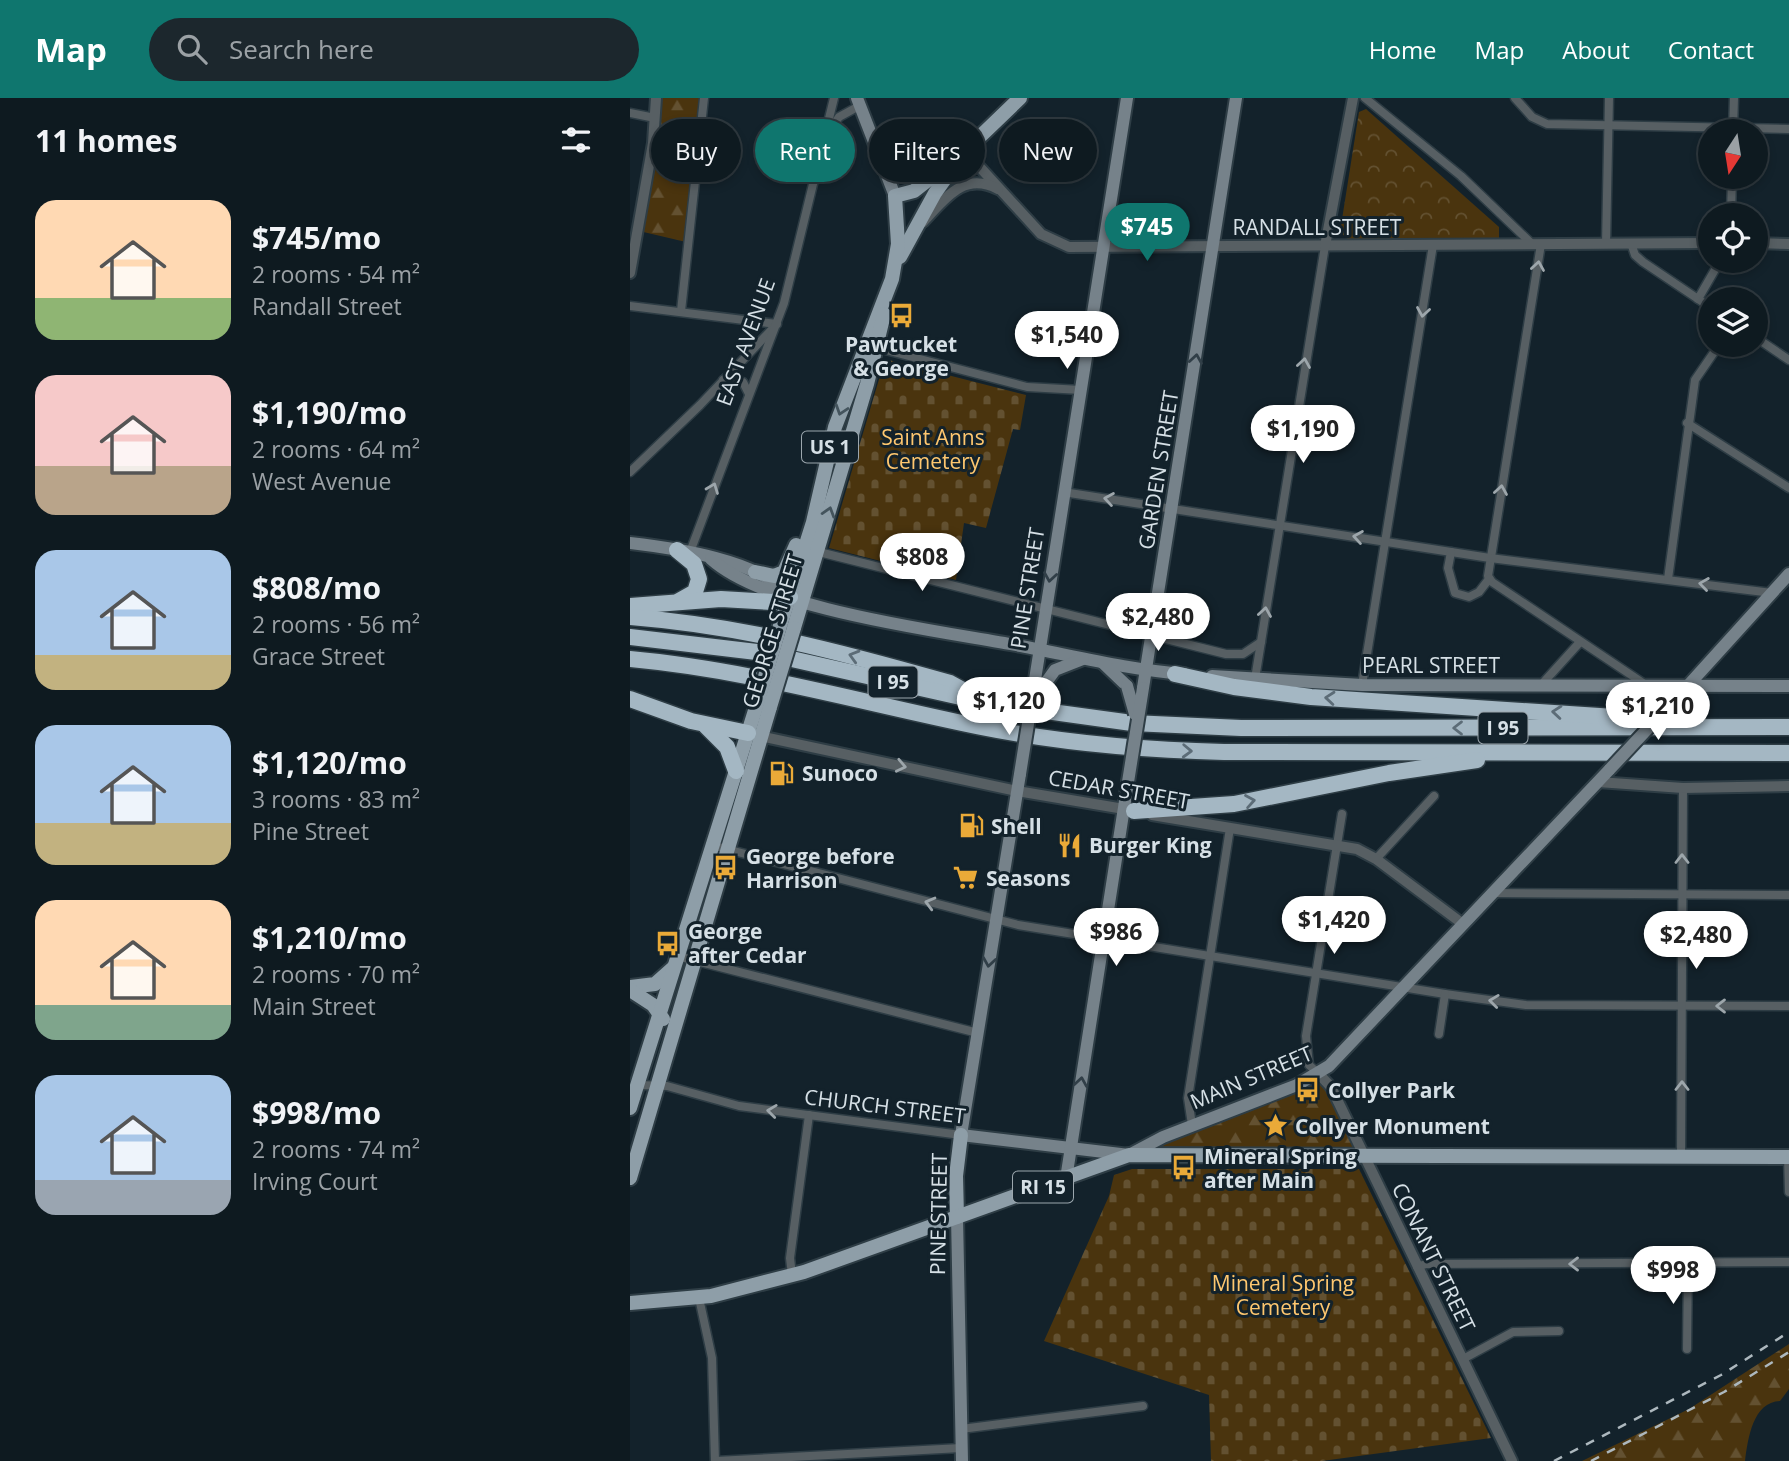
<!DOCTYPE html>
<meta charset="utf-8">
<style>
:root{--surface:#0e1a20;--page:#1c272d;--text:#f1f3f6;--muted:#9ba1a5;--line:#2e383e;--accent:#0f766e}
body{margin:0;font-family:"Open Sans",sans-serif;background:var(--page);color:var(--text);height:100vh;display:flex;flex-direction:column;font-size:26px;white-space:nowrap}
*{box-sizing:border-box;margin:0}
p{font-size:23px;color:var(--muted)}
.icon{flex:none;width:38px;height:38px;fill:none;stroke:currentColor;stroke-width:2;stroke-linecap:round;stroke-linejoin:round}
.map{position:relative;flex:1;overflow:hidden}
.details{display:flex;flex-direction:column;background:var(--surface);width:630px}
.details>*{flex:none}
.top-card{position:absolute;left:21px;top:21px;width:665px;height:63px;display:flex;gap:14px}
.needle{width:46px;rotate:192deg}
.tools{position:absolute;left:1068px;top:21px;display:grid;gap:14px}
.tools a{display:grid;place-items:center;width:70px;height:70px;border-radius:50%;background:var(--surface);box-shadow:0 4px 10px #0003,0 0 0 2px var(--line);font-size:35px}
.price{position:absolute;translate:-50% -60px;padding:0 16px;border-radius:24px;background:#fff;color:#222;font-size:23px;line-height:46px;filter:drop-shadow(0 2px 4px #0008)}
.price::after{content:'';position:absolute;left:50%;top:42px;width:21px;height:16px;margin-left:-10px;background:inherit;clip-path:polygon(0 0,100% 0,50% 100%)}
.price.active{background:var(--accent);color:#fff}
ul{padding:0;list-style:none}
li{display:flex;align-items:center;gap:21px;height:175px;padding:0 35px}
li span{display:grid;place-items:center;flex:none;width:196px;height:140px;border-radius:21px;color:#555}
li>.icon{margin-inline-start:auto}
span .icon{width:84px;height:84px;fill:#fffc;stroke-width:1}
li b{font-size:30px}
h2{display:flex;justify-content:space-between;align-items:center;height:84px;padding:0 35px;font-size:30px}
.tag{padding:0 24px;border-radius:32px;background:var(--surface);box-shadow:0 4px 10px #0003,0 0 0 2px var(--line);font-size:24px;line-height:63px}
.tag.active{background:var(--accent);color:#fff}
header{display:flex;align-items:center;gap:42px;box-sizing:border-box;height:98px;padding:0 35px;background:var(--accent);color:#fff}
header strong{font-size:33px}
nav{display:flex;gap:38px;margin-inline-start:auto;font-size:24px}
.search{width:490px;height:63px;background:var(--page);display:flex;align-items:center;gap:18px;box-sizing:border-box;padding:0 24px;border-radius:38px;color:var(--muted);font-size:26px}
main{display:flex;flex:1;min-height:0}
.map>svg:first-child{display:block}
.forest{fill:url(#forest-firs)}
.cemetery{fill:url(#cemetery-stones)}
.park{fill:url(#park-crowns)}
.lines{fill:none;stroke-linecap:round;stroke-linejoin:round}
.minor-casing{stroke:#2e3d45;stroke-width:11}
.tertiary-casing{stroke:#2e3d45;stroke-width:14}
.secondary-casing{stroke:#2e3d45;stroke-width:16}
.primary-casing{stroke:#2e3d45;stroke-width:18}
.motorway-casing{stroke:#2e3d45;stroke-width:19}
.minor{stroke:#575f63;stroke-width:8}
.tertiary{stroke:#575f63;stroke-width:10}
.secondary{stroke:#76828a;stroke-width:12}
.primary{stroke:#8e9ea8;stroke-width:14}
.motorway{stroke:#a4b7c3;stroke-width:16}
.rail{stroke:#adb8be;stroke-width:2.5;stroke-dasharray:9 9;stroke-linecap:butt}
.secondary-bridge-casing{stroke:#2e3d45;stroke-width:16;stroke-linecap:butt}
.primary-bridge-casing{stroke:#2e3d45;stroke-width:18;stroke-linecap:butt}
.secondary-bridge{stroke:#76828a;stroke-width:12}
.primary-bridge{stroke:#8e9ea8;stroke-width:14}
.oneway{stroke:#9da6ab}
.oneway2{stroke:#313f48}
.oneway3{stroke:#44545d}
.oneway4{stroke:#5c6c77}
.labels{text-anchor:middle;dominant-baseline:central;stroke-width:6;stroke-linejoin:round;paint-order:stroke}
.shield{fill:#13222b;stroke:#9ca7ae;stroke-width:2}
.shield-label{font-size:19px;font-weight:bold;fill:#d6e0e6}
.street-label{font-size:21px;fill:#d6e0e6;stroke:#13222b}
.poi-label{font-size:21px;font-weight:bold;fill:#d6e0e6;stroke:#13222b;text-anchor:start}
.park-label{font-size:21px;fill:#fec76f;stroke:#13222b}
</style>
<header>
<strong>Map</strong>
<div class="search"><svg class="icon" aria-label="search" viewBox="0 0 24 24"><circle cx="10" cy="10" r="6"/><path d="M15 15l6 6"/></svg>Search here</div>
<nav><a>Home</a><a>Map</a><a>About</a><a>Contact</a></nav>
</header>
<main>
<section class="details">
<h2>11 homes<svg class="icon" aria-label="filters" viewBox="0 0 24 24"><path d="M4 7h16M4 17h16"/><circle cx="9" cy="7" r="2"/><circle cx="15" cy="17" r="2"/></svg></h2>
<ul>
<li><span style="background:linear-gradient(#ffd9b3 70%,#8fb573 0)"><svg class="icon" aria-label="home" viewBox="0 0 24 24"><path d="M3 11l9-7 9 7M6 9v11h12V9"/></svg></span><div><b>$745/mo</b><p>2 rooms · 54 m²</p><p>Randall Street</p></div></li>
<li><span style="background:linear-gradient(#f6c9c9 65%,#b9a48a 0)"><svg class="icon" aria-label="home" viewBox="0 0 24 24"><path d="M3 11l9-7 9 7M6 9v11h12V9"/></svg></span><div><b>$1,190/mo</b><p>2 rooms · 64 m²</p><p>West Avenue</p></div></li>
<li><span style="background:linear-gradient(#a9c7e8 75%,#c2b280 0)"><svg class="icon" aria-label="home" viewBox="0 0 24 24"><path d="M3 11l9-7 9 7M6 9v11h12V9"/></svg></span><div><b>$808/mo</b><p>2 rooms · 56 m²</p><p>Grace Street</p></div></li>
<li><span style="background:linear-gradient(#a9c7e8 70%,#c2b280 0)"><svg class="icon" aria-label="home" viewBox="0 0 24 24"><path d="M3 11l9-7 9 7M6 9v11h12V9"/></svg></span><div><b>$1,120/mo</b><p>3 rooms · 83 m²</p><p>Pine Street</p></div></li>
<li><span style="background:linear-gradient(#ffd9b3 75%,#7fa58c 0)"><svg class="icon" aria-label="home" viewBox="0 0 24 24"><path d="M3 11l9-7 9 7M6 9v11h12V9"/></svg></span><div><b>$1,210/mo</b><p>2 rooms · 70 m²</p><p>Main Street</p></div></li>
<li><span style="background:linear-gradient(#a9c7e8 75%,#9aa5b1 0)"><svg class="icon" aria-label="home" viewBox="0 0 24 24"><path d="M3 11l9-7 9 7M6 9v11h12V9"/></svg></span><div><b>$998/mo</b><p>2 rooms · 74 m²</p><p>Irving Court</p></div></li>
</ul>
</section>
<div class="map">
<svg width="1159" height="1363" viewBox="0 0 1159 1363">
<defs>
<pattern id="forest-firs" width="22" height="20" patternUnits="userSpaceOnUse" patternTransform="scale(1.75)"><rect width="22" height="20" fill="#4a340e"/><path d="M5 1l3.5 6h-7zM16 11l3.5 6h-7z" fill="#635131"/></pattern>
<pattern id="cemetery-stones" width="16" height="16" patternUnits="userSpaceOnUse" patternTransform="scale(1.75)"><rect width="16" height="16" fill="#4a340e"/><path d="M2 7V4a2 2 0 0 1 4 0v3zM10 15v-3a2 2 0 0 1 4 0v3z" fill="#635131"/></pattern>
<pattern id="park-crowns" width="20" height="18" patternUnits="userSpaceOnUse" patternTransform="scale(1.75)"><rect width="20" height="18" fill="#4a340e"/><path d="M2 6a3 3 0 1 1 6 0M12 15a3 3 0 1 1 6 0" fill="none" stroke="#635131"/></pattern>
</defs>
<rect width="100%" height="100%" fill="#13222b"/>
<g class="forest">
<path d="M23,0H73L56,144L5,132L24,20Z"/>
<path d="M687,971L732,1053L503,1055L568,1028Z"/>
<path d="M1159,1246V1291L1150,1303C1123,1304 1118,1340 1115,1363H952L1059,1311Z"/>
</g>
<g class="cemetery">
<path d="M255,261L396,297L390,332L383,331L356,430L334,425L326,482L199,450Z"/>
<path d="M502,1071H729L861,1340L692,1363H581L579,1297L414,1243L479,1098L484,1077Z"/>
</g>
<path class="park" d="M736,11L869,129V142L720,143L710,134L729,14Z"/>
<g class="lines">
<defs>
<g id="minor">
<path d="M735,0L831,78L902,146"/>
<path d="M885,0L902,19L917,26L1159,31"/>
<path d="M0,15L25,20"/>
<path d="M201,31L209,19L231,7"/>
<path d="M1103,32L1104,0"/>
<path d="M1101,117L1102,79"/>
<path d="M1001,145L1005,157L1013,164L1080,209"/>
<path d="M911,146L858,478L862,484L1016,587"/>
<path d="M976,146L979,0"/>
<path d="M1068,201L1090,163"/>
<path d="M0,208L147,226"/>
<path d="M51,213L74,0"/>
<path d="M1125,239L1159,262"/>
<path d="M248,250L397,289L451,292"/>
<path d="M93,282L113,284L119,296"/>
<path d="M1057,325L1159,390"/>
<path d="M0,374L70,307L145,228"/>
<path d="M433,394L860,460L1142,495"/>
<path d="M185,453L596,556H613L631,544"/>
<path d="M60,454L154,205L204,0"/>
<path d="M821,454L818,470L825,495L839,499L849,494L859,481"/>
<path d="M1038,481L1065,282L1089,247"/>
<path d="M625,581L695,148"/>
<path d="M912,586L950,544"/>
<path d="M732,587L803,147"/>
<path d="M81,747L388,827L815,896L896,907L1159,908"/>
<path d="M746,761L804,698"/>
<path d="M863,795L1159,797"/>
<path d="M47,858L348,935"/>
<path d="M809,936L815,896"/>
<path d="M688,975L679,967L676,938L712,716"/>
<path d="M9,987L37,988L109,1008L331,1037"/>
<path d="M562,1027L558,1000L600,730"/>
<path d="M1051,1056L1053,690"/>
<path d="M1158,1059L1159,1094"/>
<path d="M787,1169L796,1166L1159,1164"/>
<path d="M162,1177L160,1160L179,1017"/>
<path d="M69,1200L82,1260L85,1363"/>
<path d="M1057,1251L1058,1164"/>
<path d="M833,1261L883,1234L929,1233"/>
<path d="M331,1331L513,1308"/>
<path d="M86,1363L331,1350"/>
</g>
<g id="tertiary">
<path d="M335,53L411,136L439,149L1080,145"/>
<path d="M293,124C315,101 333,73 368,91"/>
<path d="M1125,145L1159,146"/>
<path d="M695,148L723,0"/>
<path d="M0,175L23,45L26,0"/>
<path d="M125,637L387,693L500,712"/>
<path d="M968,684L1053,690L1159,688"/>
<path d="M522,717L727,751L746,761L833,826"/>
<path d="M688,975L701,989L882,1363"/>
</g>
<g id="secondary">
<path d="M227,0L265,98"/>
<path d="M0,445C43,450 133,462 159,499"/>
<path d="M81,461C139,513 312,533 391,548C444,558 500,572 554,576"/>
<path d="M473,565L497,588"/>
<path d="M582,578L732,587L1159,588"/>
<path d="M513,590L606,0"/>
<path d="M1054,592L1159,476"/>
<path d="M404,601L425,572L453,561"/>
<path d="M401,607L497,0"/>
<path d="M390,676L331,1037L499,1057L533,1039L667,987L699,968L980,671"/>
<path d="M436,1081L498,684"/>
<path d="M327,1119L332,1363"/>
</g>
<g id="primary">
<path d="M270,159L305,95L335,53L390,0"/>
<path d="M125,474L144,478L154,474L166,447"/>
<path d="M150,528L183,424L205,329L262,181L268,146L265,98L284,93L335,53"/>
<path d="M164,530L237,286L254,216"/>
<path d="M0,889L25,886L43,870"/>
<path d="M0,892L23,907L33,921"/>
<path d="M0,1010L127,606"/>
<path d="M0,1080L140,609"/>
<path d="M327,1119L326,1078L331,1037"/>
<path d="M0,1205L81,1198L174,1174L499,1057L1159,1059"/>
</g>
<g id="motorway">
<path d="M47,452L64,466L69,481L65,494L49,503"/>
<path d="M0,508L91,501L143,504L160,499"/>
<path d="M0,519C114,528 211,554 320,585L342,597"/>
<path d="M0,539L135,555L357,605L502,625L611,630L1159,629"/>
<path d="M0,561C120,572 233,605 351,629C431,645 512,652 594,654L1159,655"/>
<path d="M545,576L604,589L681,599L1000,620"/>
<path d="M0,601L61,623L118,635"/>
<path d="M76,628L97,649L106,673"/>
<path d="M504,713L604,706L759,675L847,662"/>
</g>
</defs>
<use href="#minor" class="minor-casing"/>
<use href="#tertiary" class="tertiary-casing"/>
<use href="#secondary" class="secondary-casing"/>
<use href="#primary" class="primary-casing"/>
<use href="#motorway" class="motorway-casing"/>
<use href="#minor" class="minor"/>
<use href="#tertiary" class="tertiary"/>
<use href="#secondary" class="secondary"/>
<use href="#primary" class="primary"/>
<use href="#motorway" class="motorway"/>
<g class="rail">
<path d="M924,1363L1091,1277L1159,1234"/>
<path d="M961,1363L1094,1294L1159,1254"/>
</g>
<defs>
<g id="secondary-bridge">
<path d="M497,588L505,616"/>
<path d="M980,671L1051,595"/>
<path d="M390,676L401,607"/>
<path d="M498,684L513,590"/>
</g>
<g id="primary-bridge">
<path d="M127,606L150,528"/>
<path d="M140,609L164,530"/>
</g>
</defs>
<use href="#secondary-bridge" class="secondary-bridge-casing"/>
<use href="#primary-bridge" class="primary-bridge-casing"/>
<use href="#secondary-bridge" class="secondary-bridge"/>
<use href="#primary-bridge" class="primary-bridge"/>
</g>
<defs><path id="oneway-chevron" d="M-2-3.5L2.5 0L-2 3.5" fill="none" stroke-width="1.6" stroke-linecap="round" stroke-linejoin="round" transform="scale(1.75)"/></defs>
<g class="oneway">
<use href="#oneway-chevron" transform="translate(908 168) rotate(-81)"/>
<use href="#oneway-chevron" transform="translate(793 214) rotate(99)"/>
<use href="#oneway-chevron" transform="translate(674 265) rotate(-81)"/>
<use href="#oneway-chevron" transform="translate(83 390) rotate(-69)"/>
<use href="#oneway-chevron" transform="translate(871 392) rotate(-81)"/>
<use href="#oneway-chevron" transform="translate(479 401) rotate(-171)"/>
<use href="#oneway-chevron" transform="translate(728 439) rotate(-171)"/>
<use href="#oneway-chevron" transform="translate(1074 486) rotate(-172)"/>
<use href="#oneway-chevron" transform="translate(635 514) rotate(-81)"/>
<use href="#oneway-chevron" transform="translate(271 668) rotate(12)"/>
<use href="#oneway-chevron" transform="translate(1052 761) rotate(-90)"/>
<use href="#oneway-chevron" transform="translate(300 805) rotate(-165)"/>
<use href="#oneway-chevron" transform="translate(864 903) rotate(-173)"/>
<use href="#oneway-chevron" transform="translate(1091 908) rotate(180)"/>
<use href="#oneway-chevron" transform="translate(1052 988) rotate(-90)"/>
<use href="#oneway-chevron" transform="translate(142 1013) rotate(-173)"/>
<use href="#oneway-chevron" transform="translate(944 1166) rotate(180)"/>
</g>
<g class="oneway2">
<use href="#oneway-chevron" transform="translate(566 261) rotate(-81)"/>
<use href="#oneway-chevron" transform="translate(420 479) rotate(99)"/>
<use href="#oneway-chevron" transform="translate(359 864) rotate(99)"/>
<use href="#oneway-chevron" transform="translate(451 984) rotate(-81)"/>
</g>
<g class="oneway3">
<use href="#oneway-chevron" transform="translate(211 312) rotate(108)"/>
<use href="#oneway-chevron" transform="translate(199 414) rotate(-73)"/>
</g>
<g class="oneway4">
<use href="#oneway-chevron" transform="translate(224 558) rotate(-164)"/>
<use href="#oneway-chevron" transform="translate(700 600) rotate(-175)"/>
<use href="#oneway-chevron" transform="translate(927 614) rotate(-175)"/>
<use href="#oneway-chevron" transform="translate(828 630) rotate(180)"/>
<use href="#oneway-chevron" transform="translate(557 653) rotate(2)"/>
<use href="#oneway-chevron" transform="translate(620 703) rotate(-10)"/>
</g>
<defs>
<symbol id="bus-bare" viewBox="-9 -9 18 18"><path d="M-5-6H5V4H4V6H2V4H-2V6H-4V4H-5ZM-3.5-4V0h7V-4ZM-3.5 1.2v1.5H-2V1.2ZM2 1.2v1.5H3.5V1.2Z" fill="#eaaa38" stroke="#13222b" stroke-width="2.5" paint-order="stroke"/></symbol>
<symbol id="fuel-bare" viewBox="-9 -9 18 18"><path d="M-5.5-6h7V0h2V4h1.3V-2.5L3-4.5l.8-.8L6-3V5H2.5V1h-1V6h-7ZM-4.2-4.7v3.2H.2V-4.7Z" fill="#eaaa38" stroke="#13222b" stroke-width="2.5" paint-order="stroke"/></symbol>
<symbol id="restaurant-bare" viewBox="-9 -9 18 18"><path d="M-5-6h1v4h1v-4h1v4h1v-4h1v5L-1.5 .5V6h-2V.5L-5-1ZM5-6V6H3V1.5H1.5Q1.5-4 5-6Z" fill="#eaaa38" stroke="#13222b" stroke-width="2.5" paint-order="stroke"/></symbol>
<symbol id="supermarket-bare" viewBox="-9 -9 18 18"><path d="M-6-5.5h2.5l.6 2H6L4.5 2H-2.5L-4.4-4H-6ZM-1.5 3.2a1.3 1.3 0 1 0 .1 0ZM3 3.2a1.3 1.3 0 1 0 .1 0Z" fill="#eaaa38" stroke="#13222b" stroke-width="2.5" paint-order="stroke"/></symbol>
<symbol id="sight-bare" viewBox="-9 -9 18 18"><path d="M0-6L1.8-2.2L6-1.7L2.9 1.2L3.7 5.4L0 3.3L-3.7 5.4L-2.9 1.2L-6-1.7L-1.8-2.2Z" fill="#eaaa38" stroke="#13222b" stroke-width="2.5" paint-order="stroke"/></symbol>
</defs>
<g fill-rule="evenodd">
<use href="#bus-bare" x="254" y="200" width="35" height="35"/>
<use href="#fuel-bare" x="134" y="658" width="35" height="35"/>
<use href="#fuel-bare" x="324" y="710" width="35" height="35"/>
<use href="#restaurant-bare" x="422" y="730" width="35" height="35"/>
<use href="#bus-bare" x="78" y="752" width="35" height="35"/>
<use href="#supermarket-bare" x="318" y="762" width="35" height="35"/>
<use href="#bus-bare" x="20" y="828" width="35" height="35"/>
<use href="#bus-bare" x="660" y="974" width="35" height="35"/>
<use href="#sight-bare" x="628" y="1010" width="35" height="35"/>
<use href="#bus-bare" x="536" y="1052" width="35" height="35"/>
</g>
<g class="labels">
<g class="shield">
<rect x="172" y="333.5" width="56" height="31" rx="5"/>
<rect x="238.5" y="568.5" width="49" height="31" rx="5"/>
<rect x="848.5" y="614.5" width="49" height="31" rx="5"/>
<rect x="383" y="1073.5" width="60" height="31" rx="5"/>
</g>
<g class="shield-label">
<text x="200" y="349">US 1</text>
<text x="263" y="584">I 95</text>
<text x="873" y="630">I 95</text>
<text x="413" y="1089">RI 15</text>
</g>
<g class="street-label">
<text x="687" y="129">RANDALL STREET</text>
<text transform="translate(115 244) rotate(-70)">EAST AVENUE</text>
<text transform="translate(528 372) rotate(-81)">GARDEN STREET</text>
<text transform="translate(397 490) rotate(-81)">PINE STREET</text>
<text transform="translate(142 533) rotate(-73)">GEORGE STREET</text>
<text x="801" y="567">PEARL STREET</text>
<text transform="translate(489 691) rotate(10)">CEDAR STREET</text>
<text transform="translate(621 979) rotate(-23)">MAIN STREET</text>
<text transform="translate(255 1008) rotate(7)">CHURCH STREET</text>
<text transform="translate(308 1116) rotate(-89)">PINE STREET</text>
<text transform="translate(804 1159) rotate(64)">CONANT STREET</text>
</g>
<g class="poi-label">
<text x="271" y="246" text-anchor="middle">Pawtucket<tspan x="271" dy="24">&amp; George</tspan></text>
<text x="172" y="675">Sunoco</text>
<text x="361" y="728">Shell</text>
<text x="459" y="747">Burger King</text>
<text x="116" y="758">George before<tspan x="116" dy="24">Harrison</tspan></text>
<text x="356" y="780">Seasons</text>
<text x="58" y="833">George<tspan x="58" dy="24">after Cedar</tspan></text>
<text x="698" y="992">Collyer Park</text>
<text x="665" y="1028">Collyer Monument</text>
<text x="574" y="1058">Mineral Spring<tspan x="574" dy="24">after Main</tspan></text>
</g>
<g class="park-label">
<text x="303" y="339">Saint Anns<tspan x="303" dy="24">Cemetery</tspan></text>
<text x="653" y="1185">Mineral Spring<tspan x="653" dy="24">Cemetery</tspan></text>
</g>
</g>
</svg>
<div class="tools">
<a><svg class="needle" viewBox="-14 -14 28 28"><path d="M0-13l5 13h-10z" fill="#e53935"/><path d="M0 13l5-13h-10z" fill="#9ba1a5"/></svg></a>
<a><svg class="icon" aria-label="locate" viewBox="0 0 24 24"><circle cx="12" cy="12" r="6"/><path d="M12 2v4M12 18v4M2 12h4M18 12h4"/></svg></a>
<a><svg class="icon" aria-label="layers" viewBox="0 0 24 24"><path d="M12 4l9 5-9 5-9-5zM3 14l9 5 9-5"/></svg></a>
</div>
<b class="price active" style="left:517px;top:165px">$745</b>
<b class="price" style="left:437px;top:273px">$1,540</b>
<b class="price" style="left:673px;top:367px">$1,190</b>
<b class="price" style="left:292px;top:495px">$808</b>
<b class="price" style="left:528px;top:555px">$2,480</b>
<b class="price" style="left:379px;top:639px">$1,120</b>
<b class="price" style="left:1028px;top:644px">$1,210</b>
<b class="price" style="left:704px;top:858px">$1,420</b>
<b class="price" style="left:486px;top:870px">$986</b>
<b class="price" style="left:1066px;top:873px">$2,480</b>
<b class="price" style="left:1043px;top:1208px">$998</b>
<div class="top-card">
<a class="tag">Buy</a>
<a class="tag active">Rent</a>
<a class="tag">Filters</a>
<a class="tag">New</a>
</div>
</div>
</main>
